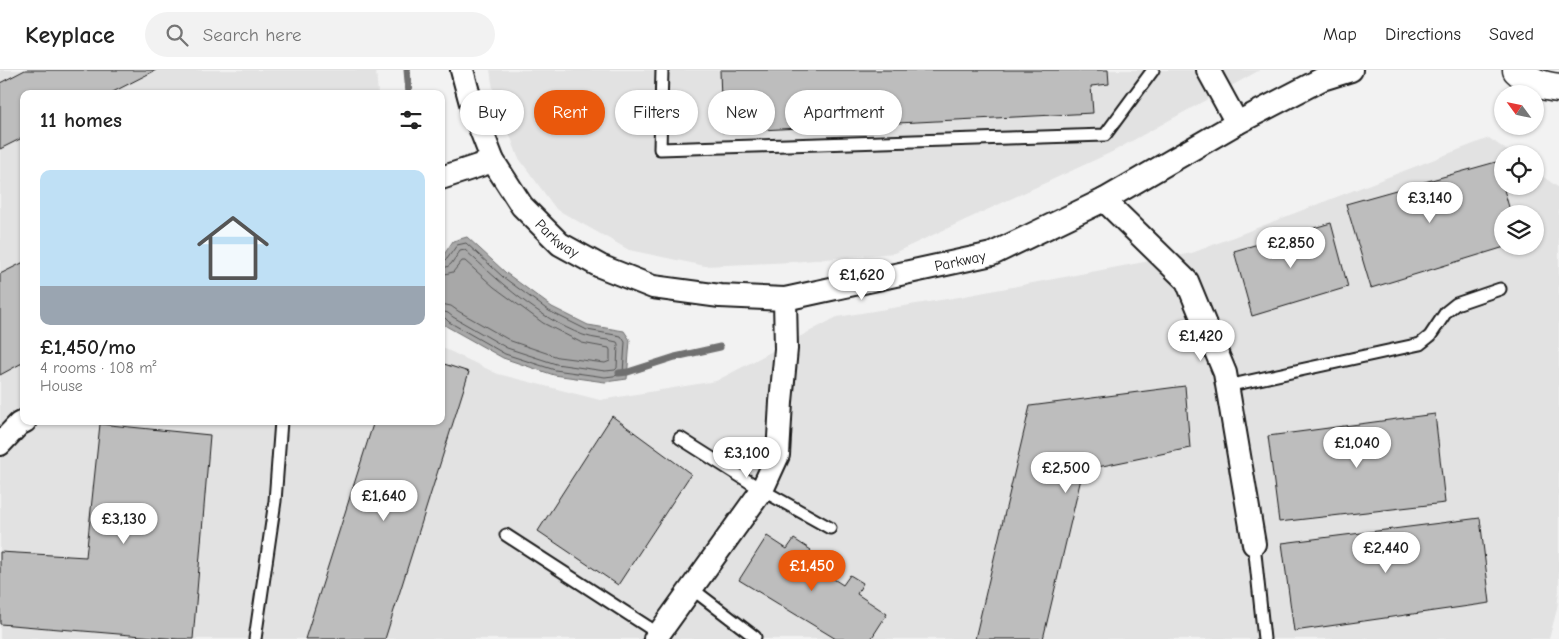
<!DOCTYPE html>
<meta charset="utf-8">
<style>
:root{--surface:#fff;--page:#f2f2f2;--text:#222;--muted:#767676;--line:#e0e0e0;--accent:#ea580c}
body{margin:0;font-family:"Comic Neue",sans-serif;background:var(--page);color:var(--text);height:100vh;display:flex;flex-direction:column;font-size:19px;white-space:nowrap}
*{box-sizing:border-box;margin:0}
p{font-size:16px;color:var(--muted)}
.icon{flex:none;width:28px;height:28px;fill:none;stroke:currentColor;stroke-width:2;stroke-linecap:round;stroke-linejoin:round}
.map{position:relative;flex:1;overflow:hidden}
.details{position:absolute;left:20px;top:20px;width:425px;height:335px;display:flex;flex-direction:column;background:var(--surface);border-radius:10px;box-shadow:0 1px 4px #0004}
.details>*{flex:none}
.top-card{position:absolute;left:460px;top:20px;width:475px;height:45px;display:flex;gap:10px}
.needle{width:32px;rotate:303deg}
.controls{position:absolute;left:1494px;top:15px;display:grid;gap:10px}
.controls a{display:grid;place-items:center;width:50px;height:50px;border-radius:50%;background:var(--surface);box-shadow:0 1px 4px #0004;font-size:25px}
.price{position:absolute;translate:-50% -42px;padding:0 11px;border-radius:18px;background:#fff;color:#222;font-size:16px;line-height:32px;filter:drop-shadow(0 1px 2px #0008)}
.price::after{content:'';position:absolute;left:50%;top:30px;width:15px;height:11px;margin-left:-8px;background:inherit;clip-path:polygon(0 0,100% 0,50% 100%)}
.price.active{background:var(--accent);color:#fff}
ul{padding:0;list-style:none}
li{display:grid;align-content:center;gap:10px;height:265px;padding:0 20px}
li+li{border-top:1px solid var(--line)}
li span{display:grid;place-items:center;height:155px;border-radius:10px;color:#555}
li>.icon{margin-inline-start:auto}
span .icon{width:90px;height:90px;fill:#fffc;stroke-width:1}
li b{font-size:21px}
h2{display:flex;justify-content:space-between;align-items:center;height:60px;padding:0 20px;font-size:21px}
.tag{padding:0 18px;border-radius:22px;background:var(--surface);box-shadow:0 1px 4px #0004;font-size:18px;line-height:45px}
.tag.active{background:var(--accent);color:#fff}
header{display:flex;align-items:center;gap:30px;box-sizing:border-box;height:70px;padding:0 25px;background:var(--surface);border-bottom:1px solid var(--line)}
header strong{font-size:24px}
nav{display:flex;gap:28px;margin-inline-start:auto;font-size:18px}
.search{width:350px;height:45px;background:var(--page);display:flex;align-items:center;gap:12px;box-sizing:border-box;padding:0 18px;border-radius:28px;color:var(--muted);font-size:19px}
.map>svg:first-child{display:block}
.built{fill:#e2e2e2;fill-rule:evenodd}
.water{fill:#a8a8a8;stroke:#707070}
.lines{fill:none;stroke-linecap:round;stroke-linejoin:round}
.shore{stroke:#545454;stroke-width:1}
.stream{stroke:#707070;stroke-width:7}
.building{fill:#bdbdbd;stroke:#1c1c1c}
.service-casing{stroke:#1c1c1c;stroke-width:15}
.minor-casing{stroke:#1c1c1c;stroke-width:26}
.secondary-casing{stroke:#1c1c1c;stroke-width:31}
.service{stroke:#fff;stroke-width:11}
.minor{stroke:#fff;stroke-width:22}
.secondary{stroke:#fff;stroke-width:28}
.labels{text-anchor:middle;dominant-baseline:central;stroke-width:4;stroke-linejoin:round;paint-order:stroke}
.street-label{font-size:15px;fill:#1c1c1c;stroke:#fff}
</style>
<header>
<strong>Keyplace</strong>
<div class="search"><svg class="icon" aria-label="search" viewBox="0 0 24 24"><circle cx="10" cy="10" r="6"/><path d="M15 15l6 6"/></svg>Search here</div>
<nav><a>Map</a><a>Directions</a><a>Saved</a></nav>
</header>
<div class="map">
<svg width="1559" height="569" viewBox="0 0 1559 569">
<rect width="100%" height="100%" fill="#f2f2f2"/>
<filter id="ink" filterUnits="userSpaceOnUse"><feTurbulence type="fractalNoise" baseFrequency=".02" numOctaves="2"/><feDisplacementMap in="SourceGraphic" scale="10" xChannelSelector="R" yChannelSelector="G"/><feConvolveMatrix kernelMatrix="1 2 1 2 8 2 1 2 1" color-interpolation-filters="sRGB"/></filter>
<g filter="url(#ink)">
<g class="built">
<path d="M0,0H376L378,24H24V351H441V277L498,304L600,330L716,311L837,247L959,227L1192,183L1489,68L1512,84H1502V116H1535V101L1559,118V520L1557,539L1549,569H0ZM1502,144H1535V176H1502Z"/>
<path d="M490,0H1260L1112,82L894,183L792,192L705,196L629,180L556,139L518,87L493,19Z"/>
</g>
<path class="water" d="M467,167L506,203L552,237L588,255L624,261L630,270L627,309L605,312L554,305L503,288L446,256L441,250V189L453,171Z"/>
<g class="lines">
<g class="shore">
<path d="M441,191L447,189L457,175L466,173L503,207L549,241L587,260L621,266L625,272L623,303L621,305L605,307L555,300L505,284L449,252L445,248H441"/>
<path d="M441,197H447L451,194L460,181L465,180C501,213 537,247 583,265C594,269 606,269 617,272L618,274L617,298L615,300L605,301L556,294L507,278L453,247L448,243L441,241"/>
<path d="M441,205L453,202L462,191H465L494,217L543,253L582,273L609,278L610,280V291L605,293L558,287L511,271L458,241L451,236L441,234"/>
</g>
<g class="stream">
<path d="M407,0L409,24"/>
<path d="M619,303L628,302L675,287L720,277"/>
</g>
</g>
<g class="building">
<path d="M25,0H156L109,24H24V67L0,79V13Z"/>
<path d="M720,0H1108L1109,14L1091,16L1093,43L722,62Z"/>
<path d="M1496,92L1511,144H1502V176H1508L1371,218L1346,134Z"/>
<path d="M1331,153L1348,217L1252,246L1234,181Z"/>
<path d="M24,192V292L0,305V204Z"/>
<path d="M441,293L469,302L385,569H305L374,351H441Z"/>
<path d="M1185,316L1190,378L1083,400L1043,569H975L1030,336Z"/>
<path d="M1435,344L1445,433L1279,452L1268,366Z"/>
<path d="M612,346L691,404L618,515L538,461Z"/>
<path d="M100,354L210,365L193,569H178L0,554V482L86,487Z"/>
<path d="M1480,448L1490,533L1294,561L1282,473Z"/>
<path d="M767,466L787,479L794,469L811,480L804,490L843,515L850,505L863,513L857,524L887,544L871,569H836L739,510Z"/>
</g>
<g class="lines">
<defs>
<g id="service">
<path d="M662,0L660,79L1105,65L1153,0"/>
<path d="M1227,316L1420,274L1430,266L1446,242L1456,234L1500,219"/>
<path d="M680,368L762,420L830,458"/>
<path d="M506,465L659,564"/>
<path d="M1254,474L1264,569"/>
<path d="M691,518L755,567L753,569"/>
<path d="M255,569L275,431L281,351"/>
</g>
<g id="minor">
<path id="s1" d="M462,0L472,37L493,91L522,136L560,174L600,196L653,217L720,226L785,229L992,184L1104,130L1237,53L1322,9L1351,0"/>
<path d="M1208,0L1237,53"/>
<path d="M441,108L493,91"/>
<path d="M1104,130L1187,211L1225,303L1254,474"/>
<path d="M0,374L19,354L25,351"/>
<path d="M655,569L762,420L778,385L781,332L786,279L785,229"/>
</g>
<path id="secondary" d="M1517,0C1529,12 1542,16 1559,18"/>
</defs>
<use href="#service" class="service-casing"/>
<use href="#minor" class="minor-casing"/>
<use href="#secondary" class="secondary-casing"/>
<use href="#service" class="service"/>
<use href="#minor" class="minor"/>
<use href="#secondary" class="secondary"/>
</g>
</g>
<g class="labels">
<g class="street-label">
<text stroke="none"><textPath href="#s1" startOffset="198">Parkway</textPath></text>
<text stroke="none"><textPath href="#s1" startOffset="618">Parkway</textPath></text>
</g>
</g>
</svg>
<div class="controls">
<a><svg class="needle" viewBox="-14 -14 28 28"><path d="M0-13l5 13h-10z" fill="#e53935"/><path d="M0 13l5-13h-10z" fill="#767676"/></svg></a>
<a><svg class="icon" aria-label="locate" viewBox="0 0 24 24"><circle cx="12" cy="12" r="6"/><path d="M12 2v4M12 18v4M2 12h4M18 12h4"/></svg></a>
<a><svg class="icon" aria-label="layers" viewBox="0 0 24 24"><path d="M12 4l9 5-9 5-9-5zM3 14l9 5 9-5"/></svg></a>
</div>
<b class="price" style="left:1430px;top:154px">£3,140</b>
<b class="price" style="left:1291px;top:199px">£2,850</b>
<b class="price" style="left:862px;top:231px">£1,620</b>
<b class="price" style="left:1201px;top:292px">£1,420</b>
<b class="price" style="left:1357px;top:399px">£1,040</b>
<b class="price" style="left:747px;top:409px">£3,100</b>
<b class="price" style="left:1066px;top:424px">£2,500</b>
<b class="price" style="left:384px;top:452px">£1,640</b>
<b class="price" style="left:124px;top:475px">£3,130</b>
<b class="price" style="left:1386px;top:504px">£2,440</b>
<b class="price active" style="left:812px;top:522px">£1,450</b>
<div class="top-card">
<a class="tag">Buy</a>
<a class="tag active">Rent</a>
<a class="tag">Filters</a>
<a class="tag">New</a>
<a class="tag">Apartment</a>
</div>
<section class="details">
<h2>11 homes<svg class="icon" aria-label="filters" viewBox="0 0 24 24"><path d="M4 7h16M4 17h16"/><circle cx="9" cy="7" r="2"/><circle cx="15" cy="17" r="2"/></svg></h2>
<ul>
<li><span style="background:linear-gradient(#bfe0f5 75%,#9aa5b1 0)"><svg class="icon" aria-label="home" viewBox="0 0 24 24"><path d="M3 11l9-7 9 7M6 9v11h12V9"/></svg></span><div><b>£1,450/mo</b><p>4 rooms · 108 m²</p><p>House</p></div></li>
</ul>
</section>
</div>
